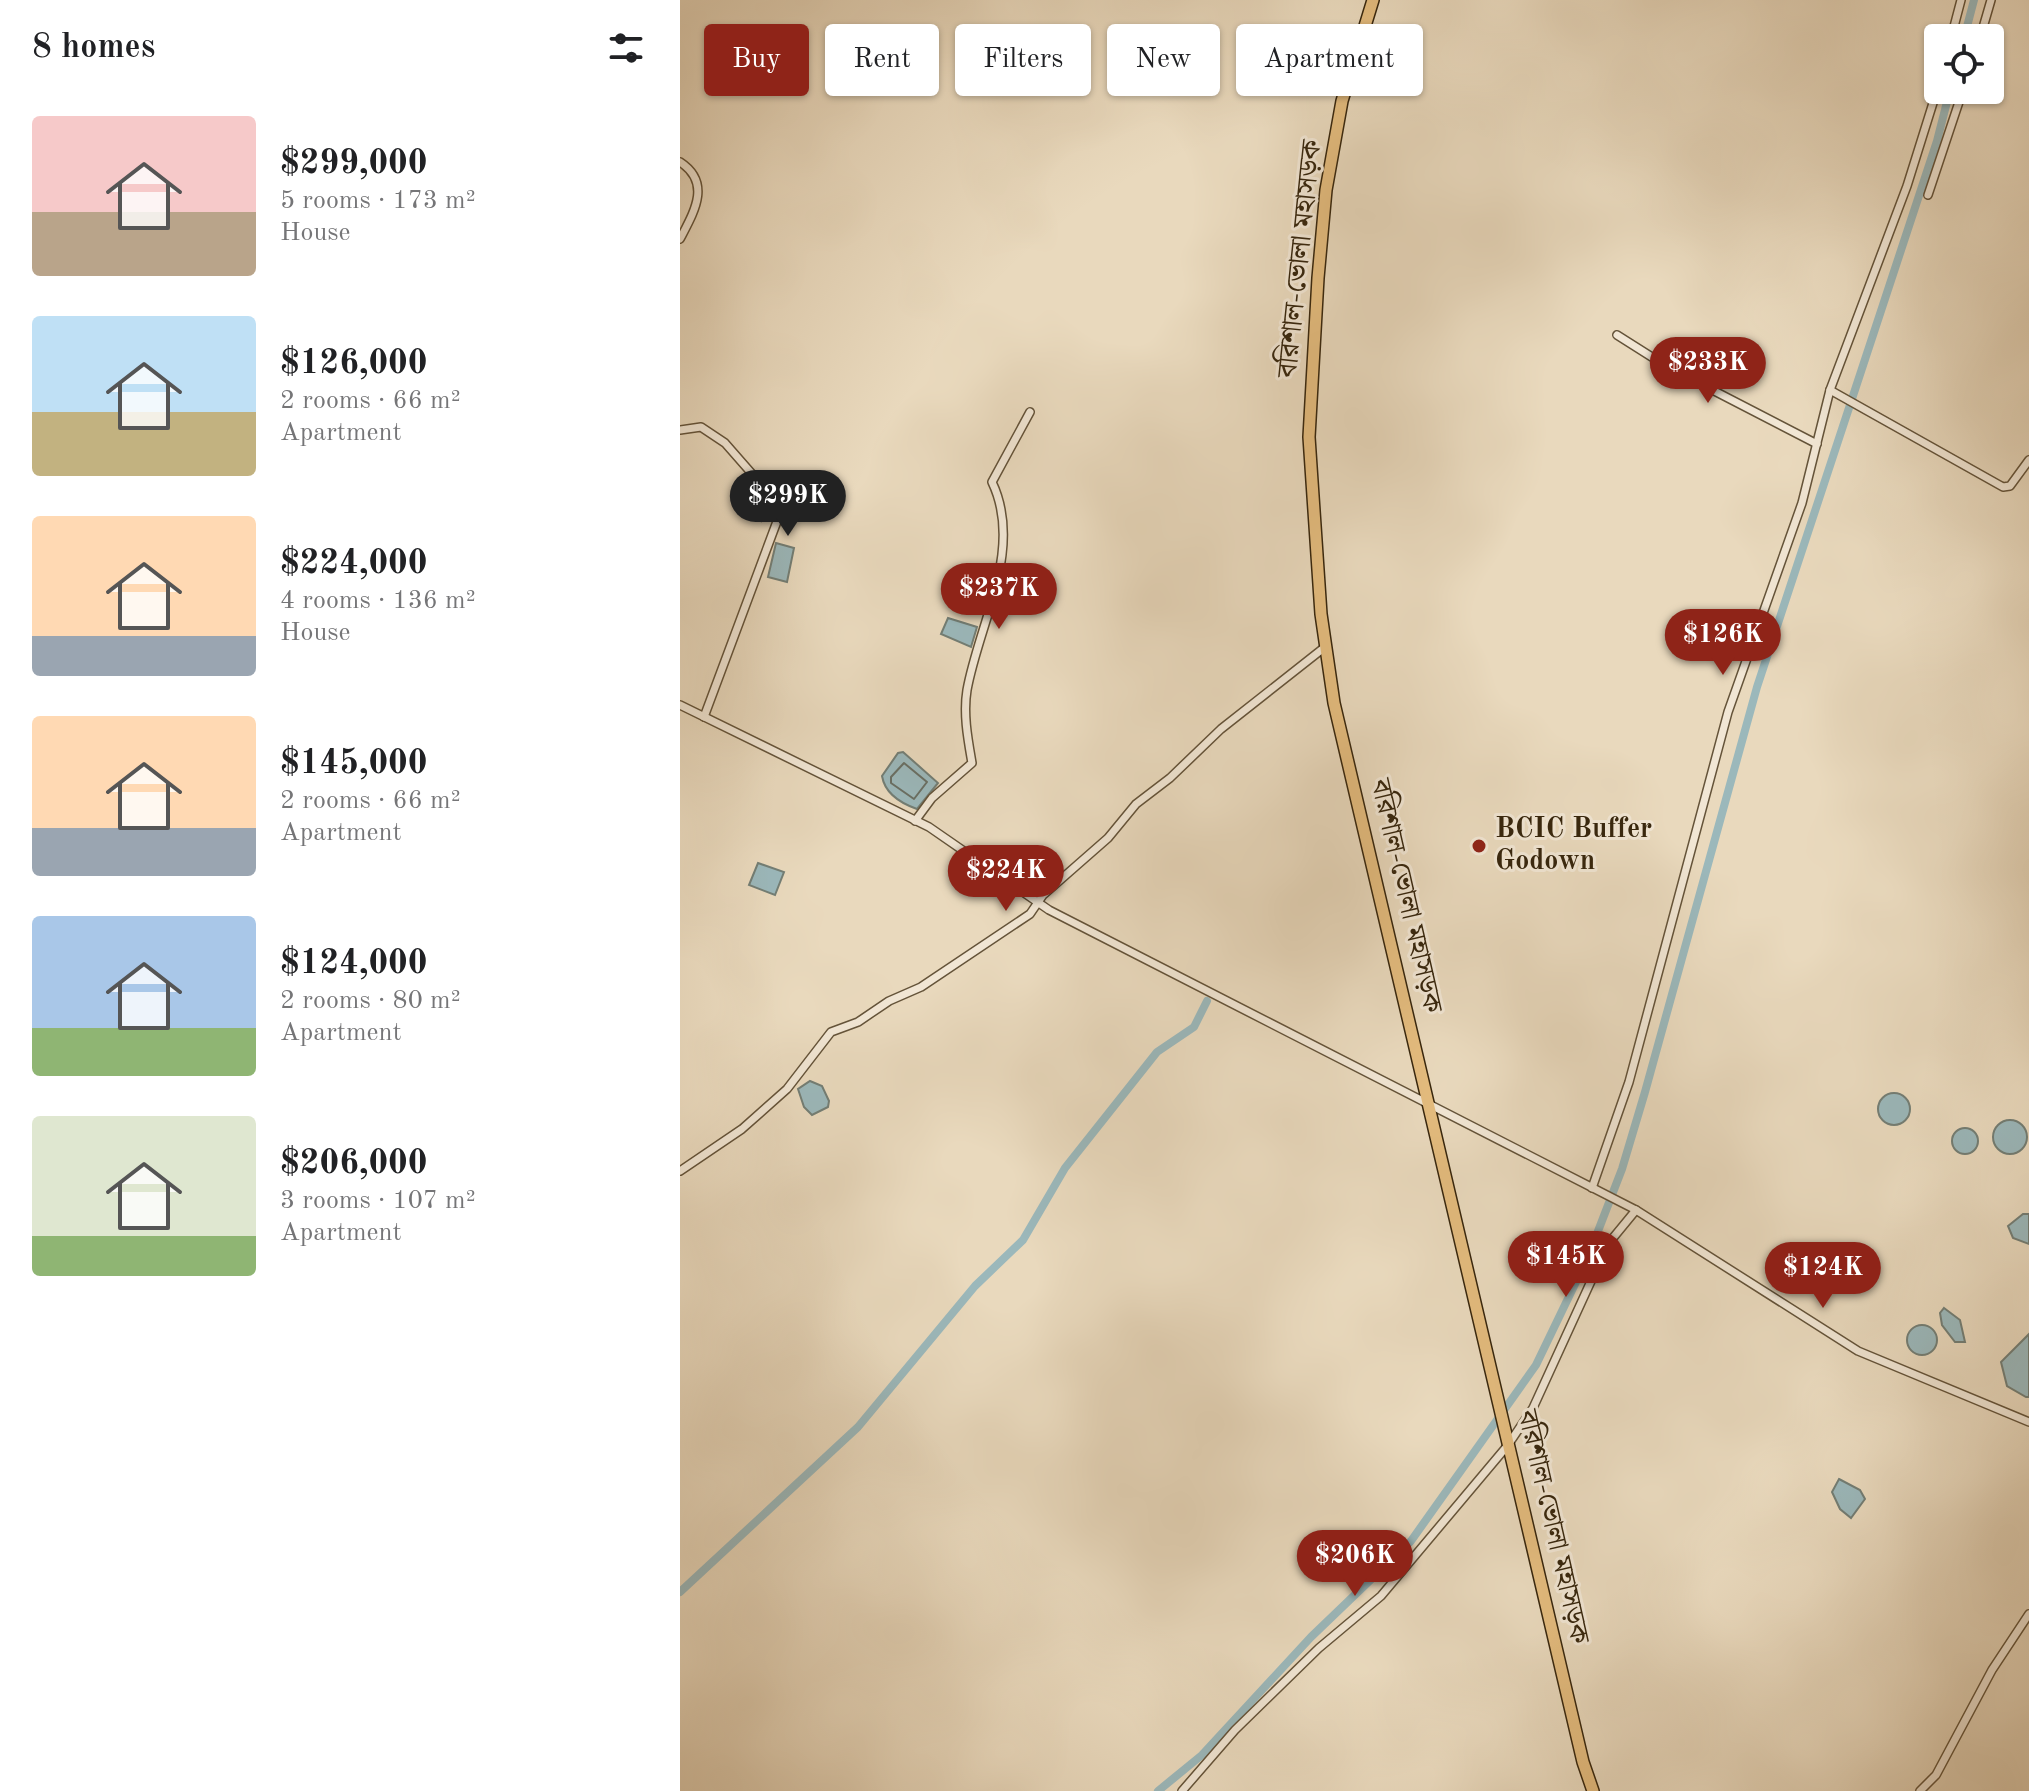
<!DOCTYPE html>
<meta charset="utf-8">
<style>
:root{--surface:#fff;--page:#f2f2f2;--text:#202124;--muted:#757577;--accent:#8f2418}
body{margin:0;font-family:"Old Standard TT","Noto Serif Bengali",serif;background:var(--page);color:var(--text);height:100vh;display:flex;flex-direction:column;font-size:30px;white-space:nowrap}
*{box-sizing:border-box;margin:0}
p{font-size:26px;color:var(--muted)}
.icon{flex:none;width:44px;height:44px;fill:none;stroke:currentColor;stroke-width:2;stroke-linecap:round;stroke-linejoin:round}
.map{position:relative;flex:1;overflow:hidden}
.panel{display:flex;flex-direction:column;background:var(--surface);width:680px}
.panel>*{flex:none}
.guide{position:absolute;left:24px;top:24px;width:760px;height:72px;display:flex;gap:16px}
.fabs{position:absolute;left:1244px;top:24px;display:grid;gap:16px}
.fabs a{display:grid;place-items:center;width:80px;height:80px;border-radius:8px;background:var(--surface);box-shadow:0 2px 6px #0004;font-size:40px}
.price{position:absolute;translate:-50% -68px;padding:0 18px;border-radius:28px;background:var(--accent);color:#fff;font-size:26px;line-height:52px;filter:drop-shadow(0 2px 4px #0008)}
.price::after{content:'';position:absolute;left:50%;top:48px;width:24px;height:18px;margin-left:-12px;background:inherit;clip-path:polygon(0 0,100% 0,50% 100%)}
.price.active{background:#222;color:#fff}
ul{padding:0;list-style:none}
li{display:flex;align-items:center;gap:24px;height:200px;padding:0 32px}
li span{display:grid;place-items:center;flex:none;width:224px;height:160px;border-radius:8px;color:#555}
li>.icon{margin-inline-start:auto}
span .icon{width:96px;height:96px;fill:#fffc;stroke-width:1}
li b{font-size:34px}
h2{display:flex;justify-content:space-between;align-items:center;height:96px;padding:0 32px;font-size:34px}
.tag{padding:0 28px;border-radius:8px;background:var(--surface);box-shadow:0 2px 6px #0004;font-size:28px;line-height:72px}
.tag.active{background:var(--accent);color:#fff}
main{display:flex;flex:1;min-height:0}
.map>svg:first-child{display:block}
.water{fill:#9bb8bb;stroke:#737e75;stroke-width:2}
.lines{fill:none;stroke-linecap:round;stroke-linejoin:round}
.shore{stroke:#696f64;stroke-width:2}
.canal{stroke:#9bb8bb;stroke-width:8}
.minor-casing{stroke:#645339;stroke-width:10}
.highway-casing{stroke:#37260d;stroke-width:14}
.minor{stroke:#f1e6d4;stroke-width:7}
.highway{stroke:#e4bc7e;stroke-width:11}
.poi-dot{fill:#8f2418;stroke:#f1e6d4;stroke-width:3}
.labels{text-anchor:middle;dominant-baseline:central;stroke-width:6;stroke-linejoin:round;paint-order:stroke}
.street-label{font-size:28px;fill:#37260d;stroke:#f1e6d4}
.poi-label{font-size:28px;font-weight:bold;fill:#37260d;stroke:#f1e6d4;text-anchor:start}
</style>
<main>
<section class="panel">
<h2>8 homes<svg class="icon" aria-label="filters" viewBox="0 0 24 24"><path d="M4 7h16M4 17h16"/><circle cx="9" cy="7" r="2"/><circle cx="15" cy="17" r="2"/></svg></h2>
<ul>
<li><span style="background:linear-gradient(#f6c9c9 60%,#b9a48a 0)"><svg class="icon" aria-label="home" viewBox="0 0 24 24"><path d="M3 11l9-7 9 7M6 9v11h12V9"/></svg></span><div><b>$299,000</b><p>5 rooms · 173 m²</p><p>House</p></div></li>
<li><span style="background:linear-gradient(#bfe0f5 60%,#c2b280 0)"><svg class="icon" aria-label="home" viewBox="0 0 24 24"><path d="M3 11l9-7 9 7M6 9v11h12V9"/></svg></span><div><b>$126,000</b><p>2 rooms · 66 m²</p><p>Apartment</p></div></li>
<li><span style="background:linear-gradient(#ffd9b3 75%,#9aa5b1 0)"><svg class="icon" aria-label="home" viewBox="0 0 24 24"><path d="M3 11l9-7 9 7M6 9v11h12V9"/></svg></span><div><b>$224,000</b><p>4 rooms · 136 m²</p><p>House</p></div></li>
<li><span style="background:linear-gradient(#ffd9b3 70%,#9aa5b1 0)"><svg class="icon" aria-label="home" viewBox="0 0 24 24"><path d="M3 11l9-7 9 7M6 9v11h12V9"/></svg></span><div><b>$145,000</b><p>2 rooms · 66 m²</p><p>Apartment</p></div></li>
<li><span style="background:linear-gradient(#a9c7e8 70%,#8fb573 0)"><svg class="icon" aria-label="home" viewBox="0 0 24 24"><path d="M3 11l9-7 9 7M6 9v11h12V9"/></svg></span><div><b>$124,000</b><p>2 rooms · 80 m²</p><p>Apartment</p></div></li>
<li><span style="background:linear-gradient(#dfe7d0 75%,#8fb573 0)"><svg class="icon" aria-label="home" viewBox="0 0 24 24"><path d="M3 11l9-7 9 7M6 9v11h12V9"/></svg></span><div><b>$206,000</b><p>3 rooms · 107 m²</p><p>Apartment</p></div></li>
</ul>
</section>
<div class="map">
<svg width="1349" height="1791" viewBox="0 0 1349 1791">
<rect width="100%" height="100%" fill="#e9d9bd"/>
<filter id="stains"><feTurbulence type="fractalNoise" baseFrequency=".0025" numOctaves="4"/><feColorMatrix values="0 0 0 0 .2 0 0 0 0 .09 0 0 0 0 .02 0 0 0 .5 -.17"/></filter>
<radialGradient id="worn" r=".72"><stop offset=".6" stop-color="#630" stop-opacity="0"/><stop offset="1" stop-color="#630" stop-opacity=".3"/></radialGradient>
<g class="water">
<path d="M69,492L87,498L81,521L65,514Z"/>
<path d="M96,543L114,548L107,582L88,577Z"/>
<path d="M268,618L297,627L291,647L261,634Z"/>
<path d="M223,752L258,783L237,809C220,803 205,794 202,776L218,753Z"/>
<path d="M78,863L104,872L95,895L69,885Z"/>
<path d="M130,1081L142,1086L149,1101L148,1107L132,1115L124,1107L118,1089Z"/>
<circle cx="1214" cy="1109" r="16"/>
<circle cx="1330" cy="1137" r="17"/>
<circle cx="1285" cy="1141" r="13"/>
<path d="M1343,1214H1349V1244L1333,1238L1328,1226Z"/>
<path d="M1264,1308L1280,1320L1285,1342H1275L1262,1325L1260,1313Z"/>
<circle cx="1242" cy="1340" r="15"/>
<path d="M1349,1334V1397H1346L1327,1386L1321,1362Z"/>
<path d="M1159,1479L1180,1490L1185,1499L1171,1518L1160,1509L1152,1492Z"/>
</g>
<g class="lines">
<path class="shore" d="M224,763L247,782L234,799L211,783V777Z"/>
<g class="canal">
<path d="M1284,38L1294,0"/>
<path d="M0,1592L178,1427L295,1286L343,1240L385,1168L477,1052L514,1027L527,1001"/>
<path d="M478,1791L522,1755L631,1637L731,1541L856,1365L908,1257L942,1169L965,1092L1077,687L1257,141L1270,90"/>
</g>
<defs>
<g id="minor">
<path d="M1271,38L1281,0"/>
<path d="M1300,38L1311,0"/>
<path d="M0,162C32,183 14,212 0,239"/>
<path d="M1248,195L1283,90"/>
<path d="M937,335L986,366L1137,444"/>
<path d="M1150,390L1323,487L1330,486L1349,460"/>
<path d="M0,430L21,427L45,443L102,508L24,717"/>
<path d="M0,705L249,827L369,910L956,1210L1178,1351L1349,1422"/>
<path d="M235,821L252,798L292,763C288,740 283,714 287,690C299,623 344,549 312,482L350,412"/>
<path d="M0,1171L62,1129L107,1089L151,1032L178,1022L209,1001L241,987L350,914L363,895L428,838L456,804L490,778L541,729L645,647"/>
<path d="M912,1188L949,1082L1048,712L1122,503L1150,390L1227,186L1258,87"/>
<path d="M502,1791L555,1730L639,1648L701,1596L828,1445L853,1408L928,1244L956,1210"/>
<path d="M1240,1791L1256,1775L1312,1670L1349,1614"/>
</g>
<path id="highway" d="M693,0L662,101L646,190L638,278L629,437L641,614L654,703L903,1762L913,1791"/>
</defs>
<use href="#minor" class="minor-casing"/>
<use href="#highway" class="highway-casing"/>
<use href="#minor" class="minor"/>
<use href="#highway" class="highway"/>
</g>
<circle class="poi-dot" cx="799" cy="846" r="8"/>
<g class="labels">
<g class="street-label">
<text transform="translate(621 259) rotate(-84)">বরিশাল-ভোলা মহাসড়ক</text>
<text transform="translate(725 896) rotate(77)">বরিশাল-ভোলা মহাসড়ক</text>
<text transform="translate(872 1527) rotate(77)">বরিশাল-ভোলা মহাসড়ক</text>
</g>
<g class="poi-label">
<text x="815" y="830">BCIC Buffer<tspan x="815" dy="32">Godown</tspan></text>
</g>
</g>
<rect width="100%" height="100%" filter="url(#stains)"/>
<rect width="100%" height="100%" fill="url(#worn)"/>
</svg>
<div class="fabs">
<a><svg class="icon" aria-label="locate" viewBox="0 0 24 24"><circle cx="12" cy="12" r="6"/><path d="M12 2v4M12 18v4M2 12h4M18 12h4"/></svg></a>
</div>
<b class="price" style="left:1028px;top:405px">$233K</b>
<b class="price active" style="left:108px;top:538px">$299K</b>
<b class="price" style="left:319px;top:631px">$237K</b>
<b class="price" style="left:1043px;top:677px">$126K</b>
<b class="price" style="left:326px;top:913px">$224K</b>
<b class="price" style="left:886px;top:1299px">$145K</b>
<b class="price" style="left:1143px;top:1310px">$124K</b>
<b class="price" style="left:675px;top:1598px">$206K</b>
<div class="guide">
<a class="tag active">Buy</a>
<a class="tag">Rent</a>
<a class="tag">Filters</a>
<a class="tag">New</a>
<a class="tag">Apartment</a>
</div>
</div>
</main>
